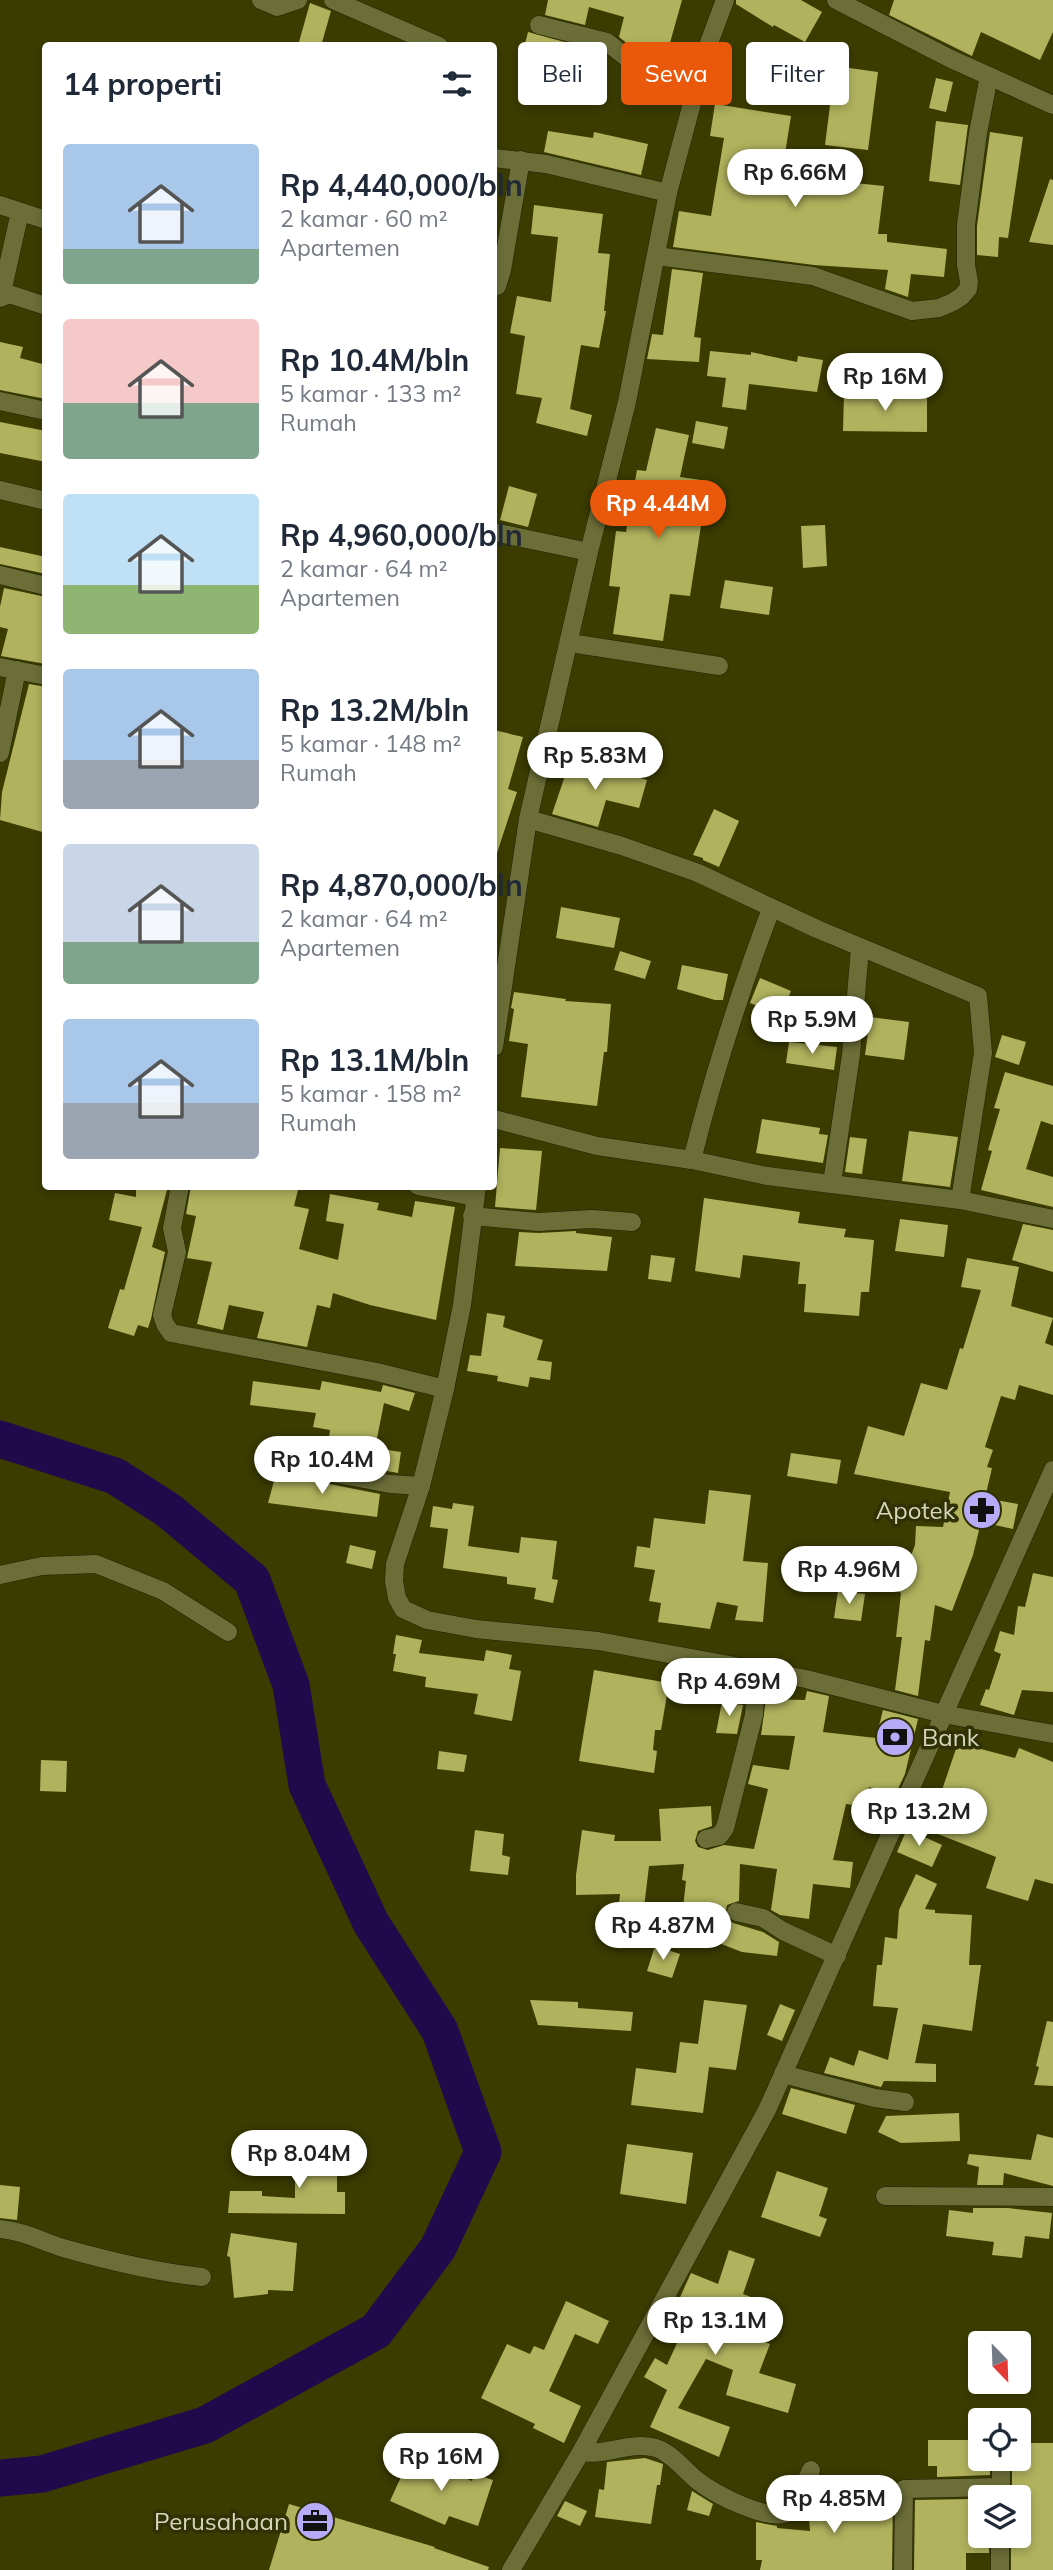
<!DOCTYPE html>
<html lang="id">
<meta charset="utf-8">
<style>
:root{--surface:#fff;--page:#f6f6f7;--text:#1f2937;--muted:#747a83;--accent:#ea580c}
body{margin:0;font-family:Mulish,sans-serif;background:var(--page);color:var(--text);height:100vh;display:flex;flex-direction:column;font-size:26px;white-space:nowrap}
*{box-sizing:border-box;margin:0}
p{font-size:23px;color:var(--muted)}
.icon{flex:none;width:38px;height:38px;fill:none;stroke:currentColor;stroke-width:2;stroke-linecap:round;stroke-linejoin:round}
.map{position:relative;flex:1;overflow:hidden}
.drawer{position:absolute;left:42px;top:42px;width:455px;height:1148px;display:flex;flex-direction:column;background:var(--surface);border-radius:7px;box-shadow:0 4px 10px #0003}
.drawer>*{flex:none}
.banner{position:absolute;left:518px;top:42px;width:429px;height:63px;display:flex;gap:14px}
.needle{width:46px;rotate:157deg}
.buttons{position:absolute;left:968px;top:2331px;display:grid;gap:14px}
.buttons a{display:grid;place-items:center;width:63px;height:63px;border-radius:7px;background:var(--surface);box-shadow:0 4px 10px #0003;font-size:35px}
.price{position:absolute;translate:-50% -60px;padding:0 16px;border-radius:24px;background:#fff;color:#222;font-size:23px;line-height:46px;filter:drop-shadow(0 2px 4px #0008)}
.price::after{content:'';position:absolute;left:50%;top:42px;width:21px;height:16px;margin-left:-10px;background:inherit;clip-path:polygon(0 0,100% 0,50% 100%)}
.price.selected{background:var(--accent);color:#fff}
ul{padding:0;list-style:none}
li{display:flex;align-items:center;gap:21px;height:175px;padding:0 21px}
li span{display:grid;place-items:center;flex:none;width:196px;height:140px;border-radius:7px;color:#555}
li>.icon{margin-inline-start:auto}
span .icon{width:84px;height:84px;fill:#fffc;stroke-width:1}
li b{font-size:30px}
h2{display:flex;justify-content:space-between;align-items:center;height:84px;padding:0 21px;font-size:30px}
.tag{padding:0 24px;border-radius:7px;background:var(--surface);box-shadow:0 4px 10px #0003;font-size:24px;line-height:63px}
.tag.selected{background:var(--accent);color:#fff}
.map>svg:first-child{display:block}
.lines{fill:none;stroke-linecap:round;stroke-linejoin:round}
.river{stroke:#200a4b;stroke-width:37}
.building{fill:#b0b25d}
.minor-casing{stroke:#212205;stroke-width:19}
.minor{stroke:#6c6e38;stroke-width:18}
.labels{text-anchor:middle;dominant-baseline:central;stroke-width:7;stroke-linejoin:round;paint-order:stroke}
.poi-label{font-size:24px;fill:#d5d6ba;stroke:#303105;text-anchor:end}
</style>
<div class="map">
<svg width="1053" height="2570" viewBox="0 0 1053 2570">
<rect width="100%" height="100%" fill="#3b3c00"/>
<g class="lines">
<path class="river" d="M0,1439L115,1476L168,1510L252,1580L291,1685L307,1785L371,1923L440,2031L483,2152L438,2248L376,2331L205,2425L42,2474L0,2478"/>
</g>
<g class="building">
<path d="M548,0H682L666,57L637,51L619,37L624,17L589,7L585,25L545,15Z"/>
<path d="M736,0H801L822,12L805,42L774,25L773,27L736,4Z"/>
<path d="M894,0H1053V32L1040,60L981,32L972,56L889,15Z"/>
<path d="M310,3L331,11L321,46L299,42Z"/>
<path d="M528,32L601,52L593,81L568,74L567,79L519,67Z"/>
<path d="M835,66L878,72L868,150L825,145Z"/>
<path d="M936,78L953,82L946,112L929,108Z"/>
<path d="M715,104L791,116L783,166L836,175L835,181L884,186L878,234H887V242L947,249L944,277L911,274L908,297L885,289L888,270L814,265L673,247L679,211L711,216L724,138L710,136Z"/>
<path d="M936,121L968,125L960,185L929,181Z"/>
<path d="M548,131L593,138L594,132L648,144L641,175L544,152Z"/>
<path d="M990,132L1023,137L1008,238L999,237L998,257L977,255V226Z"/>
<path d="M1050,179L1053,180V245L1029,242Z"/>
<path d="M534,205L603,214L598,253L610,254L604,311H606L599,348L581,345L570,409L592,415L587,436L536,423L542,398L516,394L525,336L510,333L517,296L551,302L558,237L531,234Z"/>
<path d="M672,269L703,273L694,337L701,338L699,362L647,359L652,334L663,335Z"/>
<path d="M0,342L23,347L20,358L46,365V399L0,390Z"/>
<path d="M710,351L751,355V352L797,362L798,356L823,360L817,392L749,384L746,410L722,407L726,378L707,376Z"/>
<path d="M844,394L927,395V432L843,431Z"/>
<path d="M696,421L728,427L724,449L692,443Z"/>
<path d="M0,422L46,431V462L0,453Z"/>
<path d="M656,428L689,435L680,477L708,481L690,596L670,594L663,641L613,634L620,587L609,586L616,531L626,532L637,470L646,471Z"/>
<path d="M509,486L537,494L528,527L500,520Z"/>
<path d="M825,525L827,566L803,568L801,526Z"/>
<path d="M0,547L46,557V574L0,564Z"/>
<path d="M725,580L773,587L769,615L720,608Z"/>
<path d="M4,588L46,597V664L1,656L8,629L0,627V607Z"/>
<path d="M29,684L46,687V833L0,820L2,792Z"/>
<path d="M494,730L523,737L508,789L517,792L497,853L494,852Z"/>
<path d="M571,758L647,780L639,808L606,800L598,827L552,814Z"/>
<path d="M714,809L739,821L719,867L703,860V858L693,855Z"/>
<path d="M561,907L620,918L614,948L556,938Z"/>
<path d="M620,951L651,961L645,979L614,970Z"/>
<path d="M682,965L728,974L723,1000H715L677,989Z"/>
<path d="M760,978L791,991L781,1015L750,1003Z"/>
<path d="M514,992L566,999L565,1001L611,1004L607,1052H604L597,1106L521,1097L528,1044L509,1041L514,1009L511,1008Z"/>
<path d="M870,1017L909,1022L904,1060L865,1055Z"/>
<path d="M1002,1035L1026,1042L1019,1065L995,1057Z"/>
<path d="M789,1042L837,1047L834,1070L786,1063Z"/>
<path d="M1005,1072L1053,1086V1125L1041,1121L1026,1169L1053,1177V1207L981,1190L992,1151L988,1150L1000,1109L994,1108Z"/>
<path d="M762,1119L820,1128L819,1134L828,1135L823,1163L756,1153Z"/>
<path d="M909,1131L958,1137L950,1187L902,1181Z"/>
<path d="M850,1137L867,1139L862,1174L845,1172Z"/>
<path d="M500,1148L542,1151L536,1210L495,1207Z"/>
<path d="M136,1186H168L152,1247L165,1252L151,1319L148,1328L138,1325L134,1336L108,1328L120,1289L124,1290L142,1227L109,1220L115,1193L136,1197Z"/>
<path d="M191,1186H299L294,1206L309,1209L299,1249L338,1260L344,1224L326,1221L330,1194L379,1203L377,1210L412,1217L415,1201L455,1207L436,1320L370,1305L333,1293L330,1308L317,1305L307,1347L257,1338L264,1312L229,1305L223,1330L197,1324L212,1262L187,1258L196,1216L186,1214Z"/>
<path d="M704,1198L800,1212L798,1223L846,1229L844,1237L874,1240L869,1292H861L859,1316L804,1312L806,1284H798L800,1262L743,1255L740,1278L695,1271Z"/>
<path d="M900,1219L948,1225L944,1257L895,1251Z"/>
<path d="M1023,1224L1053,1230V1272L1012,1260Z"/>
<path d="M576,1231V1233L612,1237L607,1271L515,1266L519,1232L539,1233Z"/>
<path d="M651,1255L675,1258L671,1282L648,1279Z"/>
<path d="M967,1258L1019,1267L1011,1306L1053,1318L1045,1343L1053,1346V1395L1019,1385L1015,1400L1001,1396L985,1447L993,1450L987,1467L992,1468L985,1498L1018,1504L1013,1529L981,1522L973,1555L952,1611L935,1605L930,1641L925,1640L918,1696L895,1690L902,1637H896L901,1593L898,1591L915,1545L916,1526L943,1527L950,1492L854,1474L868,1426L904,1436L921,1383L947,1390L960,1348L963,1349L981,1290L961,1287Z"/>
<path d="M487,1313L505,1316L503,1327L543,1340L537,1360L552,1362L550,1380L530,1377L528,1387L497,1381L498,1376L467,1371L470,1355L481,1356Z"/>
<path d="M253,1381L320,1390L322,1381L381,1392L383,1385L415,1393L409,1411L384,1403L375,1448L401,1452L398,1473L326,1460L330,1430L313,1427L316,1413L250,1405Z"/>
<path d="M791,1453L841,1460L837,1484L787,1476Z"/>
<path d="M277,1470L309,1480L380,1494L377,1517L268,1503Z"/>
<path d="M709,1490L751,1495L743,1561L768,1563L763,1622L735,1620L738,1606L717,1602L710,1629L658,1622L661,1603L649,1601L655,1570L634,1567L637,1546L650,1548L654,1518L705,1524Z"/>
<path d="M453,1503L474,1506L468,1546L519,1553L521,1537L557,1541L552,1579L558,1580L553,1603L534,1599L536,1588L507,1584V1577L443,1568L448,1529L430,1527L433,1506L452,1509Z"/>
<path d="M350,1545L376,1551L372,1569L346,1563Z"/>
<path d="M1033,1573L1053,1577V1692L1022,1690L1014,1715L980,1705L986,1689L989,1690L1001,1654L994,1651L1000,1631L1014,1635L1018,1606L1025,1607Z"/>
<path d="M838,1591L865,1594L861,1621L834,1618Z"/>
<path d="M396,1635L422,1640L419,1653L484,1661L486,1650L512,1655L509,1669L521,1671L512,1721L474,1714L478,1694L425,1687L426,1677L393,1671L396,1654H393Z"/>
<path d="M678,1667L699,1671L693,1692L673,1686Z"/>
<path d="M594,1670L669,1683L661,1730H655L653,1750L657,1751L654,1773L579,1761Z"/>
<path d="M807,1691L829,1696L823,1732L876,1738L883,1710L918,1719L905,1774L895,1795L869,1787L866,1807L846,1804L833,1860L853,1862L850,1888L813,1884L809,1919L780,1915L771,1910L777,1869L740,1864L739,1901L727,1905L725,1916L733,1923L763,1932L779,1942L777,1956L742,1952L698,1935L707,1911L683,1908L686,1881L682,1880L684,1864L649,1866L643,1916L618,1913L620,1894L576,1895V1875L582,1830L615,1835L614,1841H661L659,1809L711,1806L712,1826L698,1831L695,1841L698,1847L708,1850L724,1845L754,1849L768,1789L748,1784L753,1765L789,1770L795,1736L761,1735L766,1699L805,1700Z"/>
<path d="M722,1702L743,1705L737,1734L716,1733Z"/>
<path d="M958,1743L1015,1758L1019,1748L1053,1762V1884L1035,1879L1028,1901L986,1888L996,1857L933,1832L949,1793L942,1790Z"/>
<path d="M439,1751L467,1755L464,1772L437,1769Z"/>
<path d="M41,1760L67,1761L66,1792L40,1791Z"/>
<path d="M907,1829L942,1845L932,1867L897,1852Z"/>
<path d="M475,1830L504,1834L502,1855L510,1857L508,1875L470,1871Z"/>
<path d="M916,1874L937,1884L925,1909L935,1910V1913L972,1915L969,1965H981L972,2031L923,2024L915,2063L936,2064V2082L884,2081L881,2087L824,2073L830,2057L854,2066L859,2050L888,2060L898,2008L873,2006L877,1965H882L885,1937L897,1939L899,1910Z"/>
<path d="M655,1946L680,1954L672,1978L647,1971Z"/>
<path d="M530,2000L578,2002V2008L633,2012L631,2031L538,2025Z"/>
<path d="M704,2000L747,2005L736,2070L709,2067L703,2113L631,2105L636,2068L676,2073L680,2042L698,2044Z"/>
<path d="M780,2004L795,2010L782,2041L767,2035Z"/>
<path d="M1047,2021L1053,2022V2086L1034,2085L1039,2067L1036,2066Z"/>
<path d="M791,2088L855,2105L846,2134L782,2114Z"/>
<path d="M959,2113L960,2141L901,2143L878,2132L886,2116Z"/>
<path d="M1037,2134L1053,2138V2186L1004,2173L1003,2185H977L979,2167L967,2164L969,2154L1031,2160Z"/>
<path d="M627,2144L693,2153L686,2204L620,2194Z"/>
<path d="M300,2151H337V2192H345V2214L228,2213L230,2191H262V2196L295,2198V2160H301Z"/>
<path d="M777,2171L828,2188L819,2216L827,2219L820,2237L761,2217Z"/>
<path d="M0,2185L20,2187L17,2220L0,2218Z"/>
<path d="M973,2208H1008L1052,2213L1049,2239L1025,2236L1022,2258L992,2255L994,2242L946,2236L949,2210L973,2213Z"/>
<path d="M231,2233L297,2243L293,2291L268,2290V2294L234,2298L230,2257L227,2256Z"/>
<path d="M729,2250L755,2259L743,2294L751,2297L737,2332L770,2344L759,2373L796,2384L788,2413L726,2395L733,2370L706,2359L678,2408L730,2427L719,2457L650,2427L667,2390L644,2377L655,2358L667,2365L687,2321L672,2315L691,2273L718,2284Z"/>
<path d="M566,2301L609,2321L598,2344L575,2334L549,2391L581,2406L564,2443L533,2428L535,2424L481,2398L507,2344L530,2354L534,2346L544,2350Z"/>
<path d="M928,2440H980V2459H990V2475L937,2477V2466H928Z"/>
<path d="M1018,2443H1053V2570H1011V2536H1018V2493L1012,2492V2459H1018Z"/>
<path d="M411,2455L472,2481L474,2474L493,2480L478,2526L449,2516L445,2525L390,2501Z"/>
<path d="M645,2458L663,2464L660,2485H657L651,2524L595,2517L599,2489L604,2490L607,2462Z"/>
<path d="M842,2486V2490L882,2489V2499L893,2498L892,2570H760L762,2560H756V2522L777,2526V2528L810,2531L809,2519L815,2518L816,2487Z"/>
<path d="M692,2491L713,2504L709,2516L687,2510Z"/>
<path d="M972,2499L973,2536H989V2553H966V2570H914L915,2500Z"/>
<path d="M565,2501L587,2511L580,2526L557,2516Z"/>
<path d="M289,2504L435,2547L434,2548L489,2567L488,2570H269Z"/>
</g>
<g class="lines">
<defs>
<g id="minor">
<path d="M261,0L277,7L298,0"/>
<path d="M333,0L439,46"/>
<path d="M836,0L951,59L1053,105"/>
<path d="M539,25L607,42L632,62L699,75"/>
<path d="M494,158L546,164L668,193"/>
<path d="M0,205L46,220"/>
<path d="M656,256L813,276L912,311L939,308L953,302L962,296L968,289L969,282L966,265V225L978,133L989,76"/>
<path d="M497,286L502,270L521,160"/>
<path d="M1,297L20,212"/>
<path d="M0,298L9,294L46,306"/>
<path d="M0,401L46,411"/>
<path d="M0,490L46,501"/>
<path d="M494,532L589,552"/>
<path d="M0,575L46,586"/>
<path d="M570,643L719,666"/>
<path d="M0,667L46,676"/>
<path d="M0,753L17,670"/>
<path d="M528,819L622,846L698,873L817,929L978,996L983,1053L960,1200"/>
<path d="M494,1047L528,819L589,552L627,402L668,193L706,51L725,0"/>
<path d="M494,1119L597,1146L692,1160C714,1072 739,994 771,909"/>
<path d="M692,1160L767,1176L960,1200L1053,1219"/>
<path d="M832,1183L851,1055L860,948"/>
<path d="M180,1186L172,1228L177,1252L162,1315L165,1324L171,1333L377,1372L445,1389"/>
<path d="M418,1186L475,1197"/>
<path d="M477,1186L462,1305L445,1389L421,1486L395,1564L394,1581L397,1598L403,1609L427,1620L476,1629L598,1641L806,1679L943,1714L1053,1734"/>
<path d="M472,1216L538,1222L592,1219L632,1222"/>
<path d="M311,1469L390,1484L421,1486"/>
<path d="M0,1575L42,1566L96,1564L163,1591L228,1632"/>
<path d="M706,1839L719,1836L725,1828L754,1715L757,1670"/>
<path d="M736,1912L763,1918L783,1931L837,1956"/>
<path d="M783,2074L875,2098L905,2102"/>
<path d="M885,2196L1053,2197"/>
<path d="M0,2229C23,2231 41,2241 63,2248C109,2261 154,2272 202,2277"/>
<path d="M581,2452C607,2456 630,2441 656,2448C672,2453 685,2471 698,2481C714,2494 770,2523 788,2512C796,2507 806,2480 811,2470"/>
<path d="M1001,2497V2459"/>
<path d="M511,2570L581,2452L767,2110L1053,1470"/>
<path d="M903,2570L904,2489L1001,2487"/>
<path d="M1000,2570V2536"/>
</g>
</defs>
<use href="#minor" class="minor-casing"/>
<use href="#minor" class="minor"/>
</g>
<defs>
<symbol id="pharmacy-disc" viewBox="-11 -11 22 22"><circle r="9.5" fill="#b7abf8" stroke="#303105"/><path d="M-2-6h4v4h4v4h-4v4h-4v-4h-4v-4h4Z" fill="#111"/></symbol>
<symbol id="bank-disc" viewBox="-11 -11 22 22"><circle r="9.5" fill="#b7abf8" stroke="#303105"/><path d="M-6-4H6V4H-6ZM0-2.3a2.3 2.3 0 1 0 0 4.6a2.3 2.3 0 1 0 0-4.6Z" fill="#111"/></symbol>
<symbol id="office-disc" viewBox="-11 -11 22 22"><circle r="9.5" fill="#b7abf8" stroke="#303105"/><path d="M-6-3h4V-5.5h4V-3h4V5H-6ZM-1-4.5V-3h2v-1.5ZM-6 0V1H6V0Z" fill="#111"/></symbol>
</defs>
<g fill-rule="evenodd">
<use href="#pharmacy-disc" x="960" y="1488" width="44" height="44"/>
<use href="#bank-disc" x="873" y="1715" width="44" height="44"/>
<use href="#office-disc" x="293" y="2499" width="44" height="44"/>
</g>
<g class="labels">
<g class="poi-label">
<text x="955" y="1510">Apotek</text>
<text x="922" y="1737" text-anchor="start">Bank</text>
<text x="288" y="2521">Perusahaan</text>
</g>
</g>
</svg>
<div class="buttons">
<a><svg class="needle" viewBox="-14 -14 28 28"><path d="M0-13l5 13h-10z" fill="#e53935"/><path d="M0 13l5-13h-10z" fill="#747a83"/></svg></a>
<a><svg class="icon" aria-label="locate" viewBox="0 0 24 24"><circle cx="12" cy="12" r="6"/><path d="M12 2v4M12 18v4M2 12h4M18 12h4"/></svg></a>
<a><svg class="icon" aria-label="layers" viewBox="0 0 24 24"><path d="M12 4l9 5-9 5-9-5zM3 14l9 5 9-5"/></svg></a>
</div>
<b class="price" style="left:795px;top:209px">Rp 6.66M</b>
<b class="price" style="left:885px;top:413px">Rp 16M</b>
<b class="price selected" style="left:658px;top:540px">Rp 4.44M</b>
<b class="price" style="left:595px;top:792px">Rp 5.83M</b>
<b class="price" style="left:812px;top:1056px">Rp 5.9M</b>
<b class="price" style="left:322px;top:1496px">Rp 10.4M</b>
<b class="price" style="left:849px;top:1606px">Rp 4.96M</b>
<b class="price" style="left:729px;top:1718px">Rp 4.69M</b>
<b class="price" style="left:919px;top:1848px">Rp 13.2M</b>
<b class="price" style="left:663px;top:1962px">Rp 4.87M</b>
<b class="price" style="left:299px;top:2190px">Rp 8.04M</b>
<b class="price" style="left:715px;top:2357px">Rp 13.1M</b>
<b class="price" style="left:441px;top:2493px">Rp 16M</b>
<b class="price" style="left:834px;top:2535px">Rp 4.85M</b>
<div class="banner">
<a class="tag">Beli</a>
<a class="tag selected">Sewa</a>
<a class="tag">Filter</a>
</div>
<section class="drawer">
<h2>14 properti<svg class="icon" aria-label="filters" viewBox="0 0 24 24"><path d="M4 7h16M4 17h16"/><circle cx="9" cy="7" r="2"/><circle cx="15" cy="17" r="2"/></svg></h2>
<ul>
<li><span style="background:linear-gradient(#a9c7e8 75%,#7fa58c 0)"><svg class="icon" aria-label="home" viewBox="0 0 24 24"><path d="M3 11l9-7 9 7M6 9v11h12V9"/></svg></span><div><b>Rp 4,440,000/bln</b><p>2 kamar · 60 m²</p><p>Apartemen</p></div></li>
<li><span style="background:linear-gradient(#f6c9c9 60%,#7fa58c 0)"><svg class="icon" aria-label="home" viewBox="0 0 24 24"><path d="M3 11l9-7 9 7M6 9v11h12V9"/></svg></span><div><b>Rp 10.4M/bln</b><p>5 kamar · 133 m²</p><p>Rumah</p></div></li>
<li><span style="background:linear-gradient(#bfe0f5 65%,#8fb573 0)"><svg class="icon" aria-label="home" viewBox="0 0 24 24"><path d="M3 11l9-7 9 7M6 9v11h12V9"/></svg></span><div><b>Rp 4,960,000/bln</b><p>2 kamar · 64 m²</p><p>Apartemen</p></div></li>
<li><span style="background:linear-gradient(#a9c7e8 65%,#9aa5b1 0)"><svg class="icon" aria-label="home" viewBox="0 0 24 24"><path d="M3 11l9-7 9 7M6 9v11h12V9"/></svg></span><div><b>Rp 13.2M/bln</b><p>5 kamar · 148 m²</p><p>Rumah</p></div></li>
<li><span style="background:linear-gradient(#c9d6e8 70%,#7fa58c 0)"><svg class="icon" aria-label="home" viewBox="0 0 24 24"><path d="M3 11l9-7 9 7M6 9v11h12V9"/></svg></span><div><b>Rp 4,870,000/bln</b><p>2 kamar · 64 m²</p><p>Apartemen</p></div></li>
<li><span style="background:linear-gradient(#a9c7e8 60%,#9aa5b1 0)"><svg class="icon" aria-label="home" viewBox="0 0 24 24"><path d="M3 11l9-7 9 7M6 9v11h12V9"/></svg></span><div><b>Rp 13.1M/bln</b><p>5 kamar · 158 m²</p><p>Rumah</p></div></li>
</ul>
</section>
</div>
